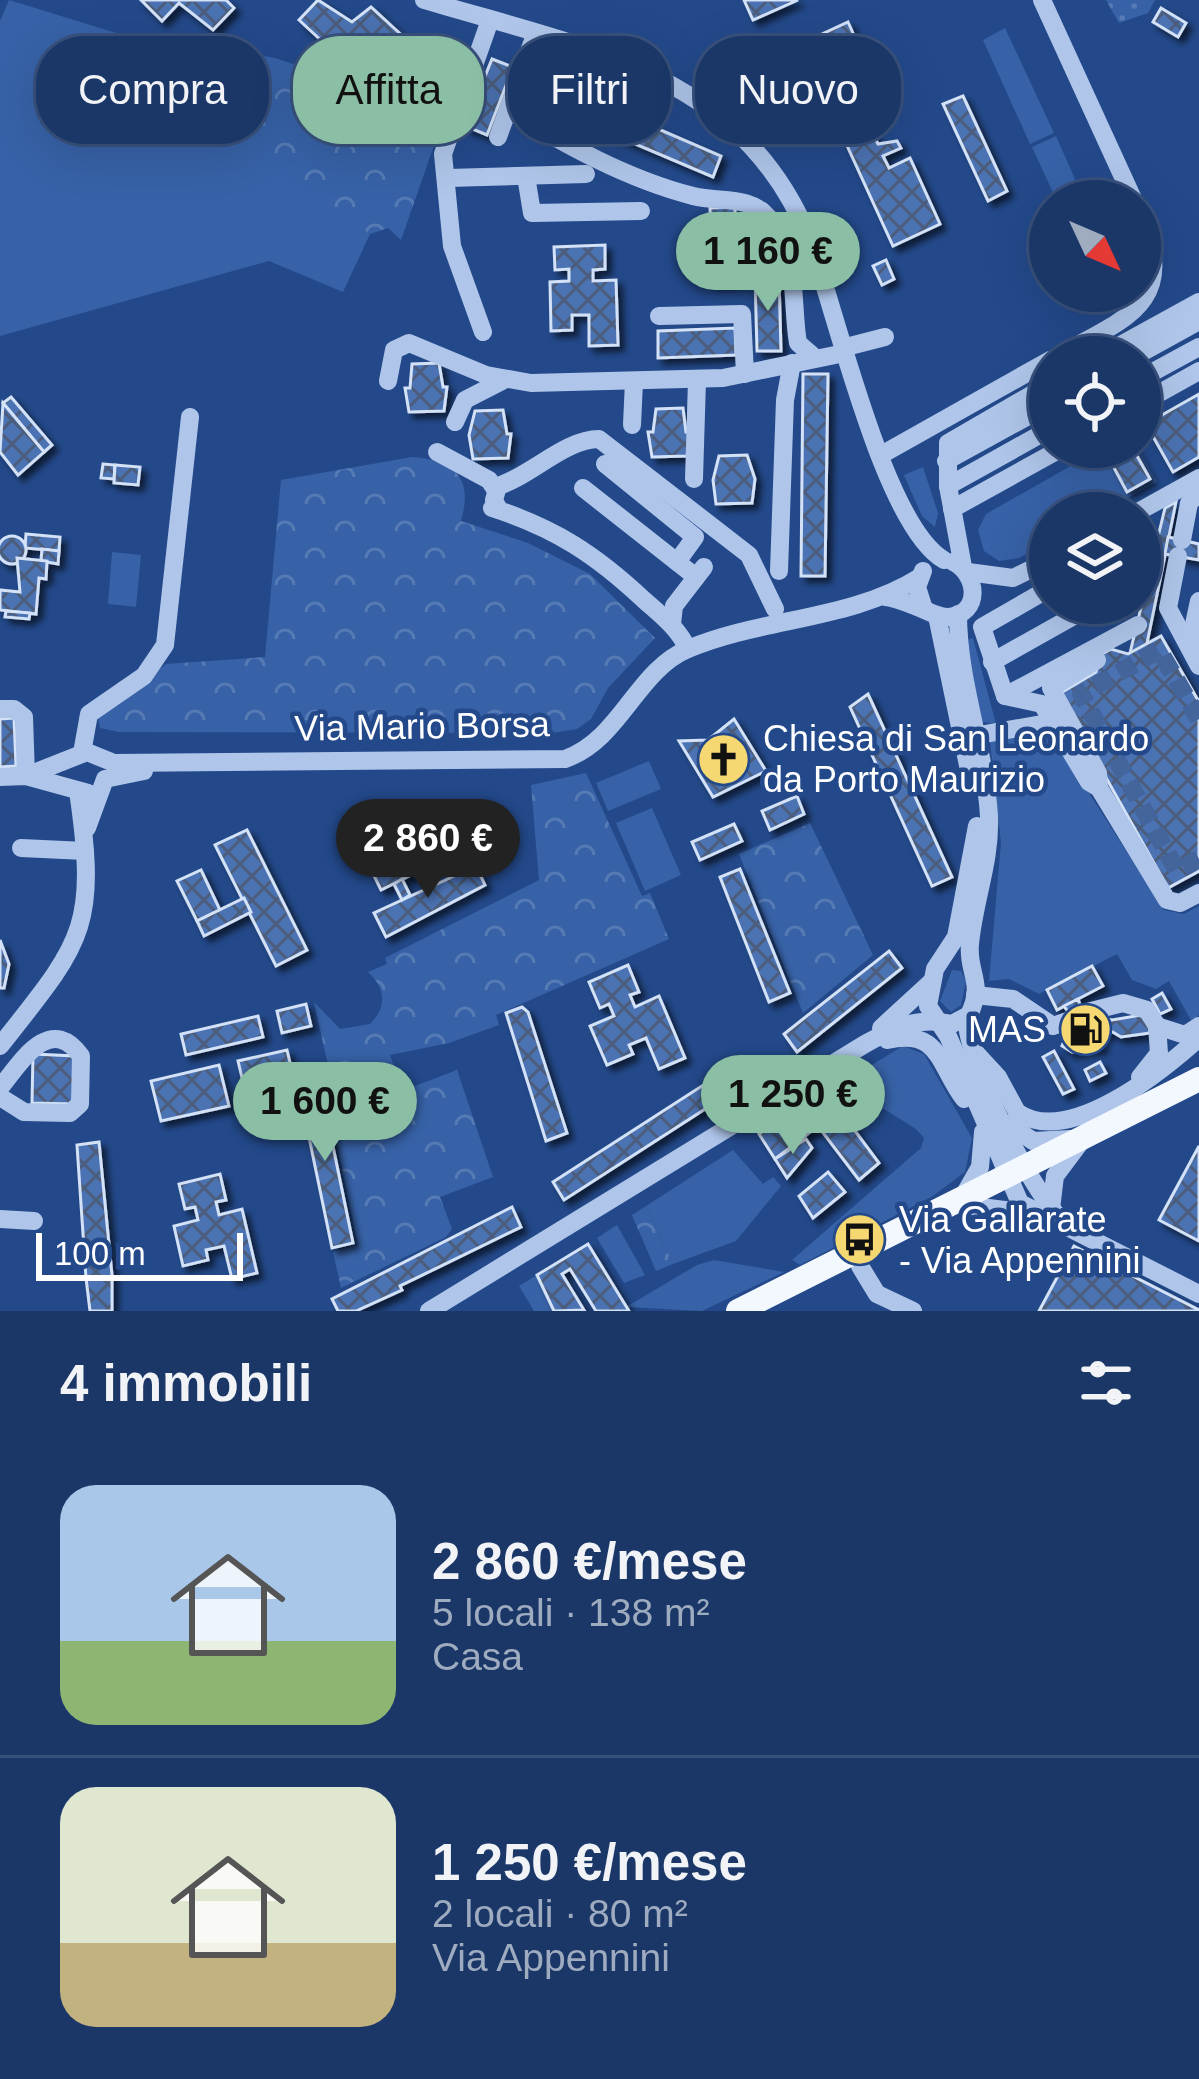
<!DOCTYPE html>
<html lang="it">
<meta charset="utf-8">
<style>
:root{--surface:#1a3768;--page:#233f6e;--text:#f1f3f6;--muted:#9facc0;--line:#38517c;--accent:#8abfa5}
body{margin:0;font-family:Arial,sans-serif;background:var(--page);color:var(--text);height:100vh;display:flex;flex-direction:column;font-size:45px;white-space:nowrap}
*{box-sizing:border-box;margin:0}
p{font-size:39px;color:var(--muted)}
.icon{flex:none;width:66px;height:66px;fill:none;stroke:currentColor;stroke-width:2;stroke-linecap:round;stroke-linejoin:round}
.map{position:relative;height:1311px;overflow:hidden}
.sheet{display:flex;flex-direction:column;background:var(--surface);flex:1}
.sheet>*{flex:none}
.banner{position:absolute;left:36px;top:36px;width:1128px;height:108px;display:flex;gap:24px}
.needle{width:78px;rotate:134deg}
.tools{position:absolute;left:1029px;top:180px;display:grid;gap:24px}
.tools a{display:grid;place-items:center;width:132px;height:132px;border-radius:50%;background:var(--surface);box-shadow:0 12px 48px #0002,0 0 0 3px var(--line);font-size:60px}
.scale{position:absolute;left:36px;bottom:30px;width:207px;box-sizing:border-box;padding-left:12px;border:6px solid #fff;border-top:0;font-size:33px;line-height:42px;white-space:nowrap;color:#fff;-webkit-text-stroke:9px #23498a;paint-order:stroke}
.price{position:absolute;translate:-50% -102px;padding:0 27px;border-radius:42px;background:var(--accent);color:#111;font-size:39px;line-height:78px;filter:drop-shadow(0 3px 6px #0008)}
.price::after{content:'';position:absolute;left:50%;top:72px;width:36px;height:27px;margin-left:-18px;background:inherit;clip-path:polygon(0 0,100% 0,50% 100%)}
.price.on{background:#222;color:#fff}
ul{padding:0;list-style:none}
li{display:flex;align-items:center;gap:36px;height:300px;padding:0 60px}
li+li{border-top:3px solid var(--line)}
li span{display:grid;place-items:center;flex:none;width:336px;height:240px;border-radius:36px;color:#555}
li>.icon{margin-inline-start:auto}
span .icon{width:144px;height:144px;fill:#fffc;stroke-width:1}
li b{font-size:51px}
h2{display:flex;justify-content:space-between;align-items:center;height:144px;padding:0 60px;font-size:51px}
.pill{padding:0 42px;border-radius:48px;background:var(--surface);box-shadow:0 12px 48px #0002,0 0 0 3px var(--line);font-size:42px;line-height:108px}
.pill.on{background:var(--accent);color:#111}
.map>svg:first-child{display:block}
.grass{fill:#3762a7}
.forest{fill:url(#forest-crowns)}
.garden{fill:url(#garden-dots)}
.building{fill:url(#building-cross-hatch);stroke:#d4e2f8;stroke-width:3;filter:url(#shadow)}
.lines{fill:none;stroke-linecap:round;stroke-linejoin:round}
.minor-tunnel{stroke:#44649c;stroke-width:18;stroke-dasharray:18 9;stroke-linecap:butt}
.minor{stroke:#afc6ea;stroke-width:18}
.major{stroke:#f3f7fe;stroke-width:24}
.labels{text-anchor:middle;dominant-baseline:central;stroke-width:9;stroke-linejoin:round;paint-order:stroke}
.street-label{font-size:36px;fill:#fff;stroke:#23498a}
.poi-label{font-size:36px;fill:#fff;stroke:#23498a;text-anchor:start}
</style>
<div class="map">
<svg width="1199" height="1311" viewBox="0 0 1199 1311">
<defs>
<pattern id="forest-crowns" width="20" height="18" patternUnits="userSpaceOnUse" patternTransform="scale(3)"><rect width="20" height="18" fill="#3762a7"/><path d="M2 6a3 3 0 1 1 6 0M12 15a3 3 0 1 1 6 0" fill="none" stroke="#557ab4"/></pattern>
<pattern id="garden-dots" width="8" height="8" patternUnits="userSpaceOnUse" patternTransform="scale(3)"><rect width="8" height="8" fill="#3762a7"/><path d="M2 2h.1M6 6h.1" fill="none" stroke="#557ab4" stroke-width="1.8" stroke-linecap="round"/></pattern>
<pattern id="building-cross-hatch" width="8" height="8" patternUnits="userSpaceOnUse" patternTransform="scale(3)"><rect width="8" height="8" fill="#4b72b2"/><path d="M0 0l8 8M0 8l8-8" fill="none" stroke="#4c5d7a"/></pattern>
<filter id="shadow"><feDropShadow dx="5.5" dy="5.5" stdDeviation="3" flood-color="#0009"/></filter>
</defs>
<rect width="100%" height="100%" fill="#23498a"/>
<g class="grass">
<path d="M9,0L136,39L370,234L343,292L269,261L0,336V21Z"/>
<path d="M1005,28L1054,133L1030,144L983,40Z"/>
<path d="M1056,136L1079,188L1056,199L1032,147Z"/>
<path d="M1104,447H1137L1157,482L1100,513H1050V541L1019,558L999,561L984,551L978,530L986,514Z"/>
<path d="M923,467L938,513L935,527L922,516L904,475Z"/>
<path d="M112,552L141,555L136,607L108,604Z"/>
<path d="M973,638L996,724L976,721L966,640Z"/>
<path d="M1048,729L1164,910L1184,914L1199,906V1015L1192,1022L1169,981L1156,989L1132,980L1117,954L1039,994L1009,979L989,981L1001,843L990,742Z"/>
<path d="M649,761L661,789L608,811L596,783Z"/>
<path d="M652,808L681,875L645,891L616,823Z"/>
<path d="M952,970L961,971L966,981L961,1005L951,1012L940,1001Z"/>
<path d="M903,1046L924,1054L972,1138L965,1172L933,1196L800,1265L792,1260L921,1148L924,1138L916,1129L842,1083Z"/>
<path d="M733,1150L763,1184L773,1177L781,1186L736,1241L673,1264L646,1206Z"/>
<path d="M617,1225L645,1275L624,1283L597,1238Z"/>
<path d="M714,1260L784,1272L702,1311L626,1307L697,1265Z"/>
<path d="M537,1275L554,1311H534L519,1286Z"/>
</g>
<g class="forest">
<path d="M146,35L275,58L445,114L401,240L388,228L370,234L346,217L136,39Z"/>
<path d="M412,457C457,460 473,480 461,521L528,543L590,574L655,638L608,688L591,719L577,729L552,733L119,732L100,728L98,718L166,664L265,657L281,480Z"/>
<path d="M586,773L642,896L650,893L669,939L496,1015L499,1025L449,1043L390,1055L402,1091L457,1070L493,1177L440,1197L452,1229L446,1237L341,1288L333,1252L358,1245L322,1073L329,1070L314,1002L340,1029L370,1024C387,1008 386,988 368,972L387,964L385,958L539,880L531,785Z"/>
<path d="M810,823L873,955L803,1013L739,854Z"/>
<path d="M646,1206L673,1264L656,1271L632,1215Z"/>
</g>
<path class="garden" d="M1106,0H1155L1148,13L1119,23Z"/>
<g class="building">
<path d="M141,0H226L234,8L213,30L179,3L162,21Z"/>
<path d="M318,0L352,22L371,7L407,40L385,64L353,40L338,56L299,20Z"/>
<path d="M744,0H798L753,20Z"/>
<path d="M1161,8L1186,23L1178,37L1153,22Z"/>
<path d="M848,22L874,80L860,87L872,85L875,93L857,101L878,144L897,141L901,148L883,156L889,168L910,158L940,224L893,246L827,102L806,112L779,54Z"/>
<path d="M492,59L513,67L487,135L465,126Z"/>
<path d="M759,63L783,116L764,124L740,72Z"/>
<path d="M538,77L721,156L713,177L529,99Z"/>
<path d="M963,96L1007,191L988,201L943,104Z"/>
<path d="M735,207L736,281L712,282L710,208Z"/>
<path d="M605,245V269L593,270V281L616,280L618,345L589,346V315H572V330L551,331L550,282L569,281V269L555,270L554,247Z"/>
<path d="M886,260L894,279L882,285L873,266Z"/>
<path d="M755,278H779L781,351H757Z"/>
<path d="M735,328L736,355L658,358V331Z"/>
<path d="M439,363L443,387H447L444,411L409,412L405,388H410L412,364Z"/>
<path d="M803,374H828L825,576H801Z"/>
<path d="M1199,394V457L1173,472L1146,424Z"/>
<path d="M11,397L52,445L44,452L3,403Z"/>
<path d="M3,403L44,452L18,475L0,452Z"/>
<path d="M683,408L686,432H691L687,456L652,457L648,432H653L656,409Z"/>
<path d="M503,410L507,434H511L508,458L473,459L469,435L475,411Z"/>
<path d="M1112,447H1132L1150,479L1127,492L1105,451Z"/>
<path d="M747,455L755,479L752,503L716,504L713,480L719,456Z"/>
<path d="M103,464L115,465L114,479L101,478Z"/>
<path d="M115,465L140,467L138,485L114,483Z"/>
<path d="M1176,502L1146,648L1130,653L1165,508Z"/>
<path d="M26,534L60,537L59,551L25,548Z"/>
<circle cx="12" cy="550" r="14"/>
<path d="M1168,537L1199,544V560L1165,554Z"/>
<path d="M42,549L59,551L58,564L41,561Z"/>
<path d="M17,558L47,561L46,579L39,578L36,614L0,610V590L20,592Z"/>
<path d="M6,611L30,613L29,619L5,617Z"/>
<path d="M1161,636L1199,702V871L1168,888L1059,694L1096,672L1100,655L1111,649L1128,654Z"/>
<path d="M868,694L952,877L932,886L850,707Z"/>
<path d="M14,718L16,766L0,767V719Z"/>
<path d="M734,719L766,771L713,797L679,741L708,740Z"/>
<path d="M797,796L804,814L770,830L762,811Z"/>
<path d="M383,808L415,873L381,890L349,825Z"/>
<path d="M734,824L742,841L700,860L692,842Z"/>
<path d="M247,830L307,950L276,966L215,845Z"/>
<path d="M476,866L485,885L386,937L374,913Z"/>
<path d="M740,869L790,993L769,1002L720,877Z"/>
<path d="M201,870L220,910L197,921L177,881Z"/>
<path d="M402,879L410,895L402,900L394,884Z"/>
<path d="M244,898L251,912L204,936L197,921Z"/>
<path d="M0,940L9,964L4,988H0Z"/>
<path d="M889,951L902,968L797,1052L784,1034Z"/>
<path d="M628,965L639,992L630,995L635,1007L659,996L685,1058L659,1069L646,1038L629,1045L633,1054L607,1065L590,1026L614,1016L609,1004L600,1008L589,982Z"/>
<path d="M1092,966L1103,986L1057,1010L1047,990Z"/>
<path d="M1162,993L1171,1009L1160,1014L1152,999Z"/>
<path d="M1078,999L1083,1013L1112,1020L1141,1015L1150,1021V1033L1121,1037L1111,1031L1102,1037L1101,1048L1072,1052L1062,1046L1073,1019L1064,1006Z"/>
<path d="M306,1004L311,1026L282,1033L277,1011Z"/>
<path d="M522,1007L528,1012L567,1133L546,1141L506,1013Z"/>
<path d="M258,1016L263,1037L186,1055L181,1034Z"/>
<path d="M287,1050L292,1071L243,1082L238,1061Z"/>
<path d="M1054,1051L1074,1089L1063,1094L1043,1057Z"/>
<path d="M33,1054L75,1056L74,1104L32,1103Z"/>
<path d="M1100,1062L1106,1073L1090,1081L1085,1070Z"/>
<path d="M219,1065L229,1106L161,1121L151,1081Z"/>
<path d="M722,1073L733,1091L564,1200L553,1182Z"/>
<path d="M319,1079L353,1243L332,1248L298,1084Z"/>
<path d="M826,1092L879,1163L859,1180L818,1126L775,1159L759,1134Z"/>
<path d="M806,1139L812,1148L787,1178L775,1159Z"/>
<path d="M99,1142L112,1275V1311H90L86,1278L77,1145Z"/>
<path d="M1199,1146V1241L1159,1220Z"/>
<path d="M828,1172L845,1192L813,1218L799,1196Z"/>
<path d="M220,1174L226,1200L216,1202L219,1215L242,1209L257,1273L232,1279L224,1246L206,1250L208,1260L183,1266L174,1226L198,1220L195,1207L185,1209L179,1184Z"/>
<path d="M512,1207L521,1227L400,1286L402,1290L356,1311H338L332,1299Z"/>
<path d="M588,1244L621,1298L629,1311H596L570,1269L562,1274L584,1310L554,1311L537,1275Z"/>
<path d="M1074,1246L1199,1310V1311H1039Z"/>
</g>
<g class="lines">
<path class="minor-tunnel" d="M1199,719L1159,650L1081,694L1177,871L1199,859"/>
<g class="minor">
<path d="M424,0C580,47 740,70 809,238C836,310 884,526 944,560"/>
<path d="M1042,0L1134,201"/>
<path d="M508,110C566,145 627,179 693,196C721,203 749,194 770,219C799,254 791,301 798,343L813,356"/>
<path d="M498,137L535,35"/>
<path d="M526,176L532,213L641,211"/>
<path d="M448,178L586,174"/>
<path d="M762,211L759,259L789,260"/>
<path d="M659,316L742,314L745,374"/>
<path d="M483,332L452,246L443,154L490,20"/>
<path d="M846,347L885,337"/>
<path d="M1056,357C1124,319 1180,304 1140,215"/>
<path d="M1099,357L1199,302"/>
<path d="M1134,357L1199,321"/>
<path d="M1140,379L1199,347"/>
<path d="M388,381L394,350L409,343L486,375L531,383L723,378L835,355"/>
<path d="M1140,404L1199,371"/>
<path d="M455,422L465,400L502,381"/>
<path d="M632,425L634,381"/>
<path d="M437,452L489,480L495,489"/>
<path d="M881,455L1050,360"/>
<path d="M946,461L1050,404"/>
<path d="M605,464L695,537L677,562"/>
<path d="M694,479L697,380"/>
<path d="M948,486L1050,429"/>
<path d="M583,488L696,577"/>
<path d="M492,508C555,528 596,555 644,600C662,616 677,627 688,649"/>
<path d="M952,509L1064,447"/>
<path d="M499,510L494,500L498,486C531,476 565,439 599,439L749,555L775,609"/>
<path d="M1136,513L1199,478"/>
<path d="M1140,539L1150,551L1140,579"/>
<path d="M1182,540L1189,503L1199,493"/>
<path d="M1178,556L1168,608L1199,666"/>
<path d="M963,567L948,486V443L1050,384"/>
<path d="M779,571L785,400L792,363"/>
<path d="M968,572L1013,578L1050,560"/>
<path d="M1050,588L982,627L1005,696L1042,704L1089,782L1099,788"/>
<path d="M885,597C908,599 934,618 948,617C982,614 978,574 953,562"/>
<path d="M1199,601L1193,629L1199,641"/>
<path d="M923,606L917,587L923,571"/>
<path d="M937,616L970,775"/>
<path d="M672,624L674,606L704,567"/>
<path d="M1097,660L1051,688L1098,773L1099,788L1167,900L1180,903L1199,893"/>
<path d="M992,662L1097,603"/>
<path d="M1005,696L1138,625"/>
<path d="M0,709H14L24,717L26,776"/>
<path d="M974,736L1053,722"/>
<path d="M82,753L89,714L144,676L165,645L190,417"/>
<path d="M26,776L87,752L114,763L565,759C621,739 636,671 688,649C761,618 852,620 920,577"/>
<path d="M0,777L26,776L88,793"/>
<path d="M977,826L956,937L935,969L928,1006L948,1036L1020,1203L1199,1294"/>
<path d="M87,828L105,779L144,771"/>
<path d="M21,848L85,851"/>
<path d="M975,995L1013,999L1053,1026L1073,1019"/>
<path d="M1083,1013L1123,1003L1147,1010L1157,1026"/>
<path d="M966,1017C969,1067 1029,1188 1064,1223"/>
<path d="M881,1028L931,982"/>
<path d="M887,1040C940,1028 938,1064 964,1099"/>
<path d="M0,1046C83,941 98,929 78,791"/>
<path d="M975,1052L998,1077L1017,1112C1068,1148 1161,1072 1199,1038"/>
<path d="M1140,1077L1159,1053L1157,1026L1185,1035L1199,1026"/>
<path d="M0,1088C21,1062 50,1013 81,1056L80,1104L70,1113L24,1112L0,1097"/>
<path d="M1008,1124L1033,1141L1070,1139"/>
<path d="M964,1195L980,1167L983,1132"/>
<path d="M956,1204L1029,1213"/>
<path d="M1051,1209L1055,1176L1079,1144"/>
<path d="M0,1219L34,1221"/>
<path d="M860,1266L877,1294L913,1311"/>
<path d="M429,1311L865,1044C896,1027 917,1016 952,1024L969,1015C985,982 967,973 970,944C974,900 991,861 989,816C985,748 958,683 958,614"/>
</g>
<path class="major" d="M738,1311L1199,1079"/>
</g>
<defs>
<symbol id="church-disc" viewBox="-11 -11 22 22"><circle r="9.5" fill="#f6d872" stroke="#23498a"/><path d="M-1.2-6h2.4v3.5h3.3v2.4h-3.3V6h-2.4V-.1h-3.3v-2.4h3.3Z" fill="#111"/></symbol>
<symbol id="fuel-disc" viewBox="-11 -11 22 22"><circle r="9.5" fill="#f6d872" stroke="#23498a"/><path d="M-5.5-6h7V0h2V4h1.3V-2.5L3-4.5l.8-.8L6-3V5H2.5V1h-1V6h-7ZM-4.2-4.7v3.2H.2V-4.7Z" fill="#111"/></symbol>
<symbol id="bus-disc" viewBox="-11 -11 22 22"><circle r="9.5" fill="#f6d872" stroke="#23498a"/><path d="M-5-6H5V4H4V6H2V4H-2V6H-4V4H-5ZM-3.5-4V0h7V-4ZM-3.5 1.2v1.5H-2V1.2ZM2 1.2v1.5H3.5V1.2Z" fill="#111"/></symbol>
</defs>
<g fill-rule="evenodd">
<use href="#church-disc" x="694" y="730" width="59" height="59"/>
<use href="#fuel-disc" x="1056" y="1000" width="59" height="59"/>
<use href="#bus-disc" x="830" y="1210" width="59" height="59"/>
</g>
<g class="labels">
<g class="street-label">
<text transform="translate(422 726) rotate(-1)">Via Mario Borsa</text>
</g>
<g class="poi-label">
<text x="763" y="738">Chiesa di San Leonardo<tspan x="763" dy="41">da Porto Maurizio</tspan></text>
<text x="1046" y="1029" text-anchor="end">MAS</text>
<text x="899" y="1219">Via Gallarate<tspan x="899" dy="41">- Via Appennini</tspan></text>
</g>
</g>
</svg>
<div class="tools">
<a><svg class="needle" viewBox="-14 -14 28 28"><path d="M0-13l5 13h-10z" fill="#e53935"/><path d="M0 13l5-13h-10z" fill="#9facc0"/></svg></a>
<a><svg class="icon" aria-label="locate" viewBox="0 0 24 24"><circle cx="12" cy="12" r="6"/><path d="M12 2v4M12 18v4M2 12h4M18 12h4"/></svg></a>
<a><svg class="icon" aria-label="layers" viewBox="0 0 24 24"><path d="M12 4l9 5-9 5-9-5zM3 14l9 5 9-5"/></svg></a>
</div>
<div class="scale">100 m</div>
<b class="price" style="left:768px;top:314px">1 160 €</b>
<b class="price on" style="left:428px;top:901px">2 860 €</b>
<b class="price" style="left:793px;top:1157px">1 250 €</b>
<b class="price" style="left:325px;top:1164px">1 600 €</b>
<div class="banner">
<a class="pill">Compra</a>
<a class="pill on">Affitta</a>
<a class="pill">Filtri</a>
<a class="pill">Nuovo</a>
</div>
</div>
<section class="sheet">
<h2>4 immobili<svg class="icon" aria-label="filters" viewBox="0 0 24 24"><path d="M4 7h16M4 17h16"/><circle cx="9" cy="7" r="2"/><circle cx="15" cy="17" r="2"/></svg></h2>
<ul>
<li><span style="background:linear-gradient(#a9c7e8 65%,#8fb573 0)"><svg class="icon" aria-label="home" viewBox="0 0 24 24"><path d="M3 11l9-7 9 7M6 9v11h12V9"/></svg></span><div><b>2 860 €/mese</b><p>5 locali · 138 m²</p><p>Casa</p></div></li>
<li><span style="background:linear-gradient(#dfe7d0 65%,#c2b280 0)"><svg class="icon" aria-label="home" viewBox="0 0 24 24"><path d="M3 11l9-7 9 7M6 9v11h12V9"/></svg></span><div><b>1 250 €/mese</b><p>2 locali · 80 m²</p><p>Via Appennini</p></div></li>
</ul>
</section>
